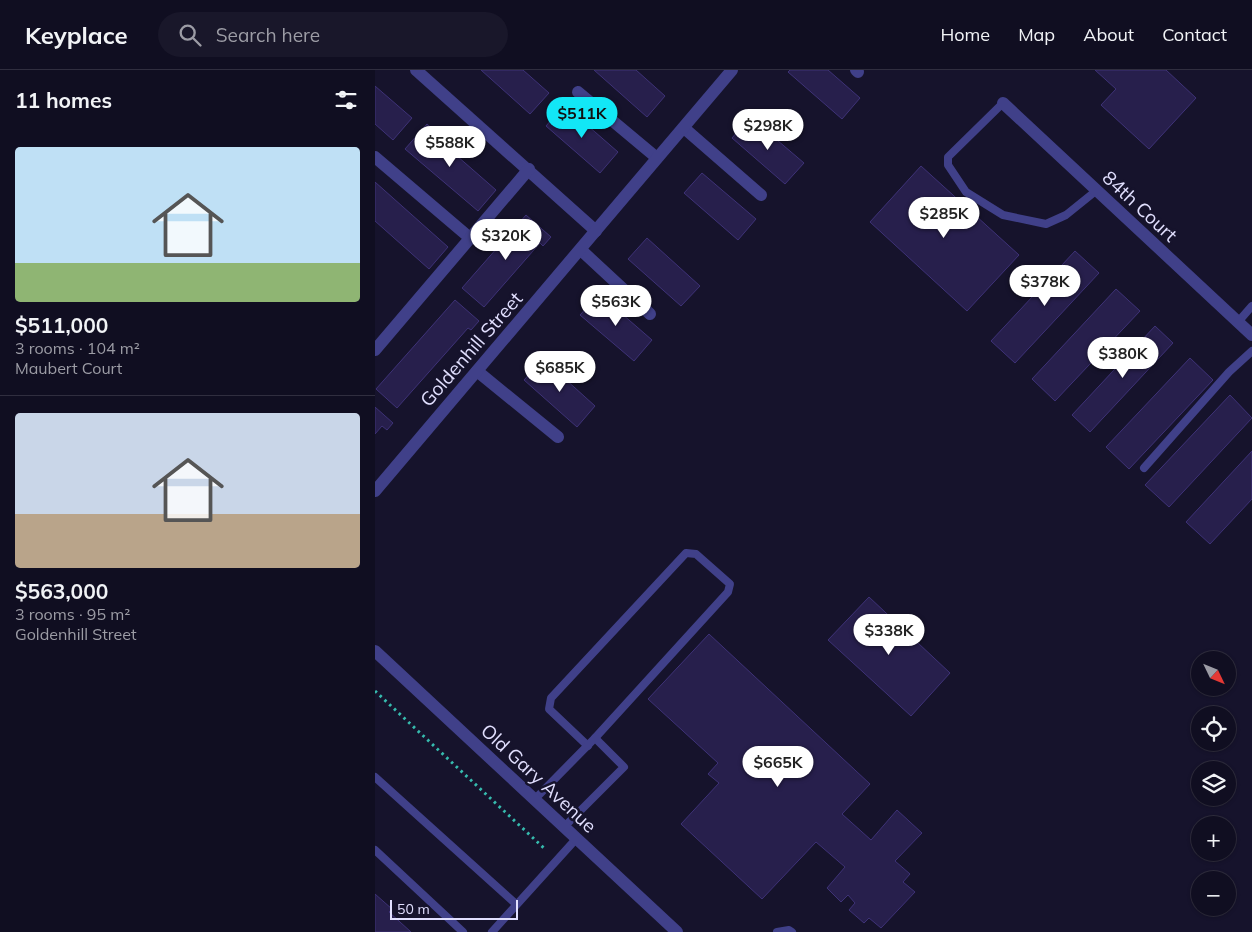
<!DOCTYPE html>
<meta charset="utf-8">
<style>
:root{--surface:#100e21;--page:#19172a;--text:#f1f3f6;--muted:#9c9ca5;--line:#302e3f;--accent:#12e7f6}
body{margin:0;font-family:Mulish,sans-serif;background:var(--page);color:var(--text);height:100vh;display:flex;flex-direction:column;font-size:19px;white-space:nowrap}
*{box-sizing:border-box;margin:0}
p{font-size:16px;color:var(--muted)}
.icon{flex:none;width:28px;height:28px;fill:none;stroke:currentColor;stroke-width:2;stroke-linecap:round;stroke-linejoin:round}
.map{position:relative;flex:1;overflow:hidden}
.drawer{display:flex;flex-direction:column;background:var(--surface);width:375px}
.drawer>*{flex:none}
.needle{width:32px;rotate:133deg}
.controls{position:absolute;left:816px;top:581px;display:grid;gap:10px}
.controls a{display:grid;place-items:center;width:45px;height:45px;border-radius:50%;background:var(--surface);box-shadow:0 1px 4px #0004,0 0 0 1px var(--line);font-size:25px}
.scale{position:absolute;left:15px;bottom:12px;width:128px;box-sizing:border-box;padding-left:5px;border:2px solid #e1dffe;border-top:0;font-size:14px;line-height:18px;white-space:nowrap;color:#e1dffe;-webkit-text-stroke:4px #16132c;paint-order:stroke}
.price{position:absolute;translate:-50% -42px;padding:0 11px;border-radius:18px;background:#fff;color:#222;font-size:16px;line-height:32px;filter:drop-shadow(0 1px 2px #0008)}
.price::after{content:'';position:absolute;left:50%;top:30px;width:15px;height:11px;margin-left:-8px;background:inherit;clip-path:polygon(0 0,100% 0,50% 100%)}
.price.active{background:var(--accent);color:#111}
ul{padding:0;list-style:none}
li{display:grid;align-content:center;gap:10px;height:265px;padding:0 15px}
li+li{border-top:1px solid var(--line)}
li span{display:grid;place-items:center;height:155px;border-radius:5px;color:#555}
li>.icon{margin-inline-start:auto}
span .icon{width:90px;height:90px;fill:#fffc;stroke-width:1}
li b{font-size:21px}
h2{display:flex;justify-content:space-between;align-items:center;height:60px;padding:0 15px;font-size:21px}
header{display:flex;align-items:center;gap:30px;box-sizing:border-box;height:70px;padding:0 25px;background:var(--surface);border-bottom:1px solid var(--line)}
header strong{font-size:24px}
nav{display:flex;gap:28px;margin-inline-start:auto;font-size:18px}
.search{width:350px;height:45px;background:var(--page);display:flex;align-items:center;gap:12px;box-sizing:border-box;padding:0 18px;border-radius:28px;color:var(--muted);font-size:19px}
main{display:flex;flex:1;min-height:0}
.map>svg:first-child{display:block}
.building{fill:#271f4c;stroke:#3e3277}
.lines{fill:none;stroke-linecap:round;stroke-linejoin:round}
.path{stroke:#36bbae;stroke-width:3;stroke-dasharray:2.5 4;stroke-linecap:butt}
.service{stroke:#404089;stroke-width:8}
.minor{stroke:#404089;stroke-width:12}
.labels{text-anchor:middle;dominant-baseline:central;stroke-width:5;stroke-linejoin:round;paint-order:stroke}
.street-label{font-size:19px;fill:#e1dffe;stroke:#16132c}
</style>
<header>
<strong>Keyplace</strong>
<div class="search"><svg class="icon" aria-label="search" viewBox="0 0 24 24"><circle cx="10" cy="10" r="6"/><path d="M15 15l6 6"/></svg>Search here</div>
<nav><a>Home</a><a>Map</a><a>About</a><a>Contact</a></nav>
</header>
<main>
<section class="drawer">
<h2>11 homes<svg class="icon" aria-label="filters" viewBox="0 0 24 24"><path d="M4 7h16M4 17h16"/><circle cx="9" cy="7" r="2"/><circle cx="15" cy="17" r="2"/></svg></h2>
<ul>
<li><span style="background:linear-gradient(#bfe0f5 75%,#8fb573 0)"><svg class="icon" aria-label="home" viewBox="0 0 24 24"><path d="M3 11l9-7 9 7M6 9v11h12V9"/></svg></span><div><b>$511,000</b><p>3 rooms · 104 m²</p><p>Maubert Court</p></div></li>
<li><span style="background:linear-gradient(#c9d6e8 65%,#b9a48a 0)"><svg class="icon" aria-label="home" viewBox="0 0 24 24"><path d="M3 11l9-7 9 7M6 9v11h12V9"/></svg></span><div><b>$563,000</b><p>3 rooms · 95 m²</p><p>Goldenhill Street</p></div></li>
</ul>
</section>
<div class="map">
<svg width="877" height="862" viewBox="0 0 877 862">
<rect width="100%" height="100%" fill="#16132c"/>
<g class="building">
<path d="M106,0H148L174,23L155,44Z"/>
<path d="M219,0H261L290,26L272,47Z"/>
<path d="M415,0H453L485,28L467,49L413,2Z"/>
<path d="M720,0H791L821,28L774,79L726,35L741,19Z"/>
<path d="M0,16L37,48L18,70L0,54Z"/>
<path d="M189,35L243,82L225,103L171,56Z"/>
<path d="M375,47L429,93L410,114L357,68Z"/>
<path d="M52,54L61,62L58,65L121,120L103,141L30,79Z"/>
<path d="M546,96L644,185L592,241L495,152Z"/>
<path d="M327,103L381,149L363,170L309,123Z"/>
<path d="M0,112L73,177L54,199L0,151Z"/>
<path d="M151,145L176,167L168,176L165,173L109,237L87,218Z"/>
<path d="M272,168L325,216L306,236L253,189Z"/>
<path d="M700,181L724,203L640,293L616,271Z"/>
<path d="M741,219L765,241L680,331L657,309Z"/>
<path d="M224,224L277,270L259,291L205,245Z"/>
<path d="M80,230L104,251L96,260L93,258L22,338L1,319Z"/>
<path d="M780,256L798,273L715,362L697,345Z"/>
<path d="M815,288L838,310L754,399L731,377Z"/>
<path d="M168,289L220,336L202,357L149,310Z"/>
<path d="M855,325L877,348L794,437L770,415Z"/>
<path d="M0,337L18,353L12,360L7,356L0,364Z"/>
<path d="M877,381V429L835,474L811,452Z"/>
<path d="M494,527L575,603L536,646L453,570Z"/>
<path d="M334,564L495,714L467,744L496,770L522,740L547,763L520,791L535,804L528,812L540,822L506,858L494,848L489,853L474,840L480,833L473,825L466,832L452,818L470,797L441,772L387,829L306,754L344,713L333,704L343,693L273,629Z"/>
<path d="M0,824L17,839L14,842L36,862H0Z"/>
</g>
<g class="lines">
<path class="path" d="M0,621L171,780"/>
<g class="service">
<path d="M628,33L573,87V95L591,122L628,145L671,154L691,145L722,120"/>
<path d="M863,252L877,236"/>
<path d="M769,398L854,302L877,281"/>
<path d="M213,676L174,639L176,628L311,483L321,484L355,514L353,522L220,668"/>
<path d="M0,707L141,834"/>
<path d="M159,730L220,668L249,697L189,757"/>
<path d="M0,780L88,862"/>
<path d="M117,862L201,769"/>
<path d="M402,862L414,860L417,862"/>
</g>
<g class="minor">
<path d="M41,0L221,161"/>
<path d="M481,0L483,2"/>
<path d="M203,22L282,88"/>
<path d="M628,33L877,265"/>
<path d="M309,58L386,125"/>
<path d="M0,87L95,168"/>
<path d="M206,180L275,244"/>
<path d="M0,280L154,99"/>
<path d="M102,301L183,367"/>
<path d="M0,421L357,0"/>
<path d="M0,581L302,862"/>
</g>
</g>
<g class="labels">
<g class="street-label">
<text transform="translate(765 136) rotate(43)">84th Court</text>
<text transform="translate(96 279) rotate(-49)">Goldenhill Street</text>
<text transform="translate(164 708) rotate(43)">Old Gary Avenue</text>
</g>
</g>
</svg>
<div class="controls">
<a><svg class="needle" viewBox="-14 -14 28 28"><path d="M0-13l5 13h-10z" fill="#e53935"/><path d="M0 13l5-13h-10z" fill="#9c9ca5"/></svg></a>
<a><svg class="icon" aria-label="locate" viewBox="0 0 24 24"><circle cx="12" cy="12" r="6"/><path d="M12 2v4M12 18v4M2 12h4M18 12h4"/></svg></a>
<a><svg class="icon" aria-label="layers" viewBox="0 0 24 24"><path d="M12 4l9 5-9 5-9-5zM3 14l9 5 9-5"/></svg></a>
<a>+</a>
<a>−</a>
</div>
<div class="scale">50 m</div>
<b class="price active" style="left:207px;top:69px">$511K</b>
<b class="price" style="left:393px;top:81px">$298K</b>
<b class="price" style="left:75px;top:98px">$588K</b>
<b class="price" style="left:569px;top:169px">$285K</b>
<b class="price" style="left:131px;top:191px">$320K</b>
<b class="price" style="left:670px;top:237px">$378K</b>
<b class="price" style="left:241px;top:257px">$563K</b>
<b class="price" style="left:748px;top:309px">$380K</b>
<b class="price" style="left:185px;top:323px">$685K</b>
<b class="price" style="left:514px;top:586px">$338K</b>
<b class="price" style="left:403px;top:718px">$665K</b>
</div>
</main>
